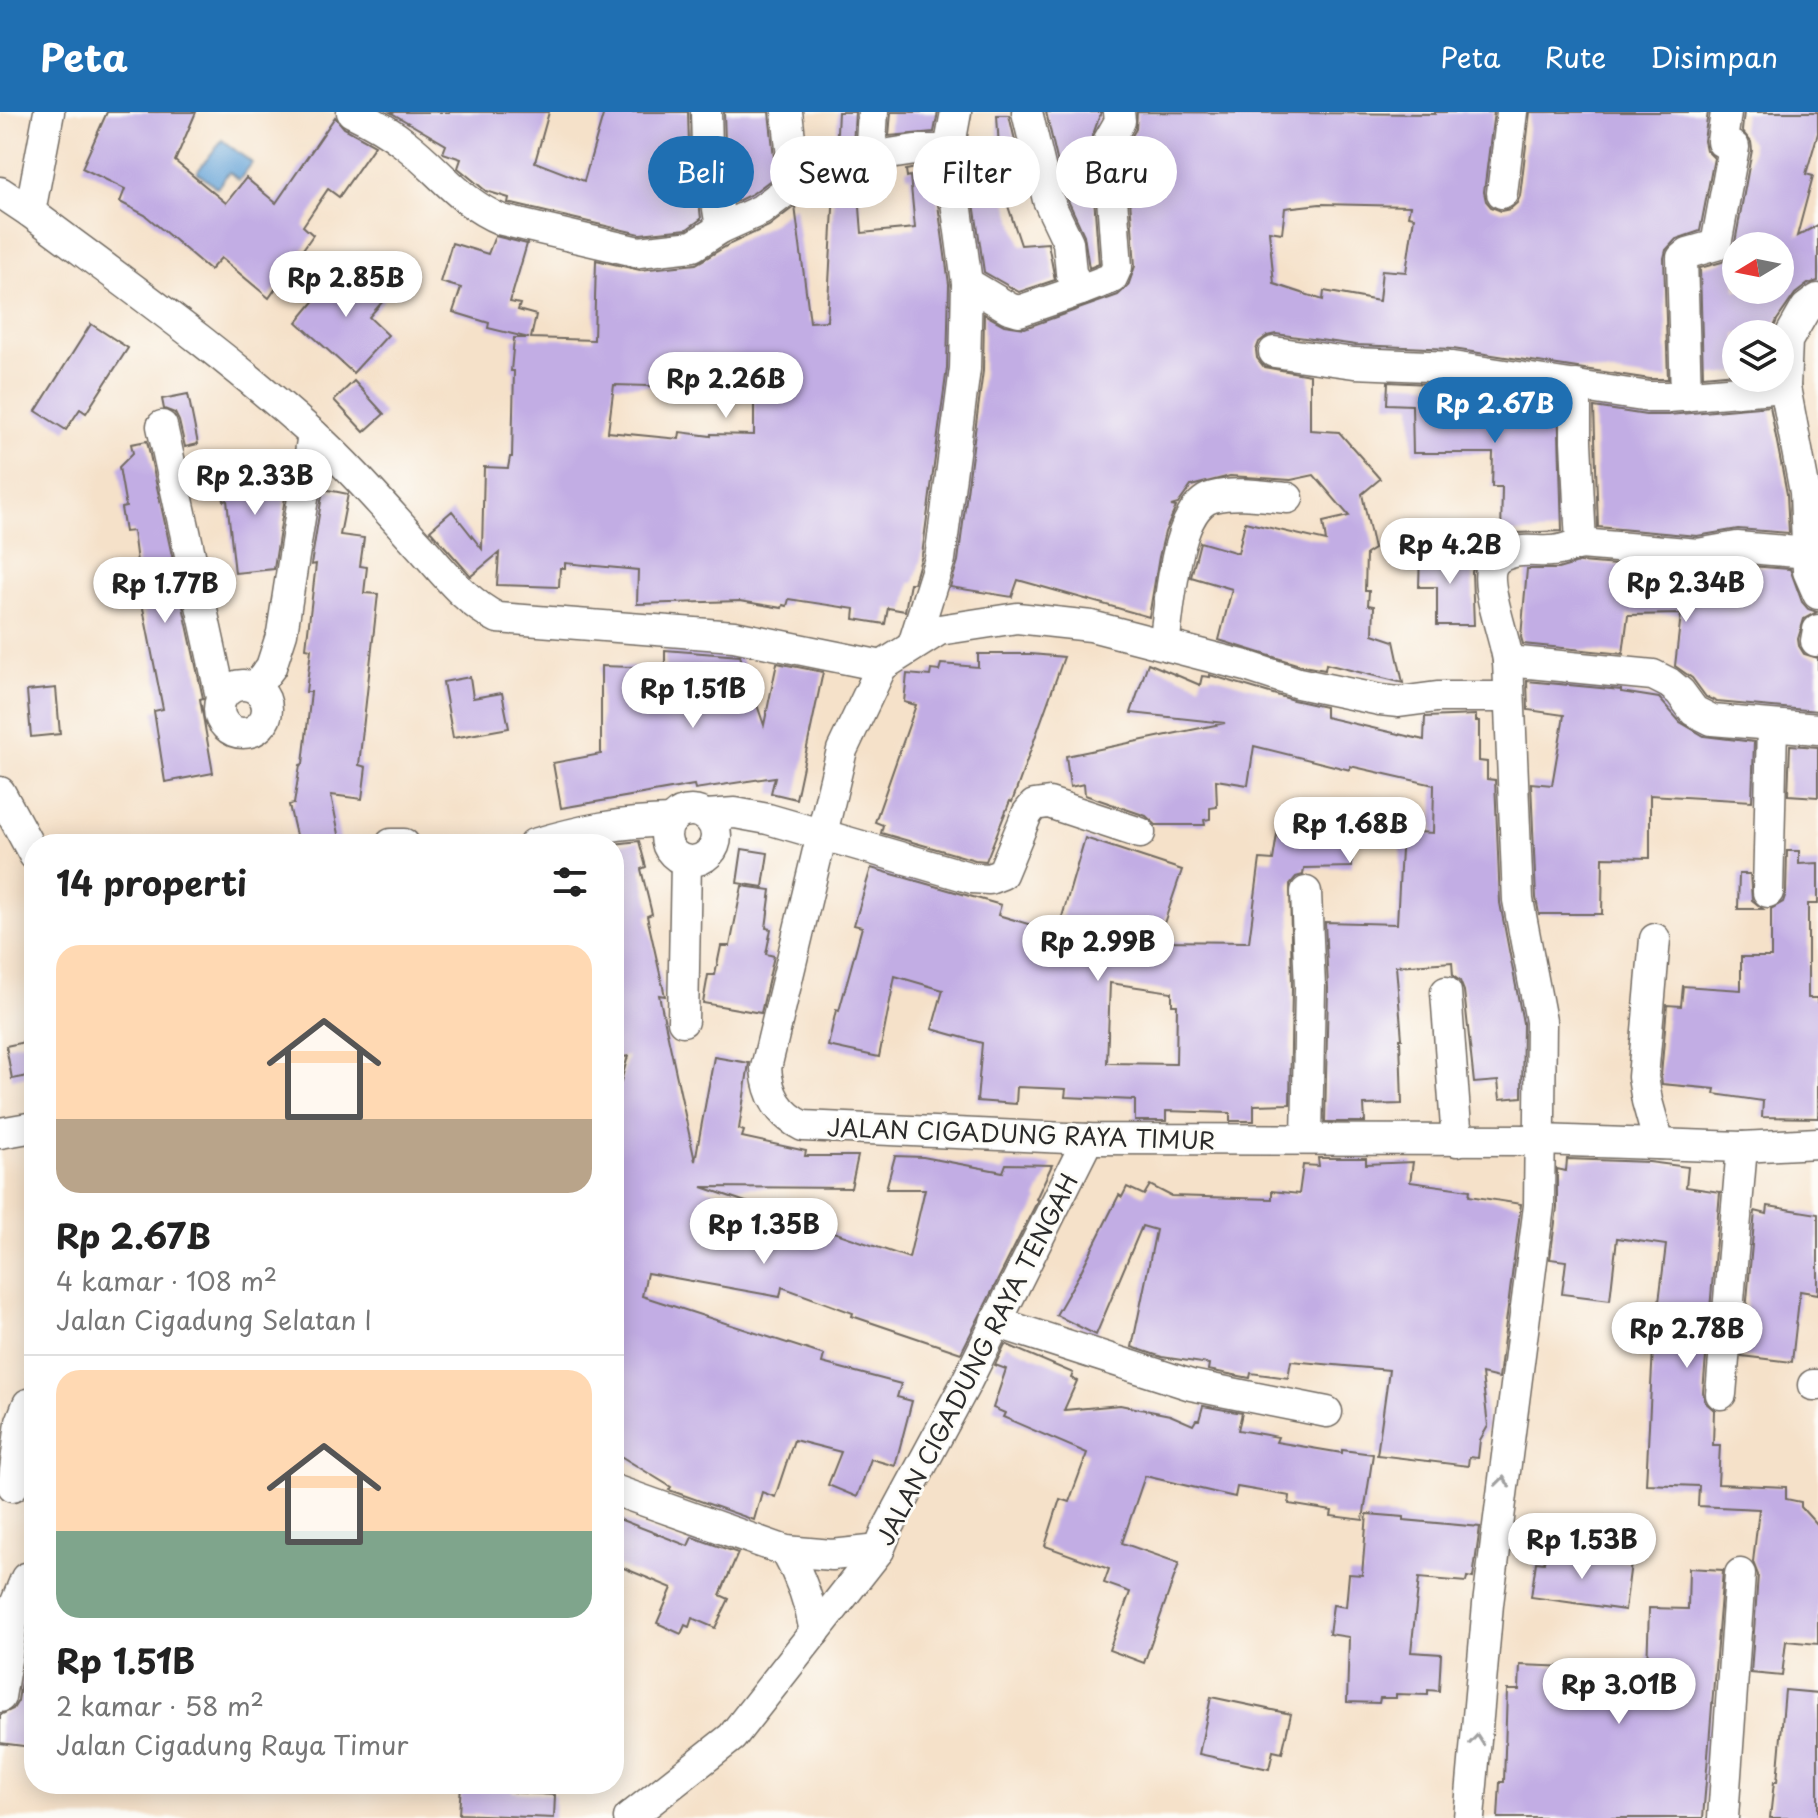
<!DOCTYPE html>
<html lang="id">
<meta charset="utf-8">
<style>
:root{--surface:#fff;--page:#f6f6f6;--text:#222;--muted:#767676;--line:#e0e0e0;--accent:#1f6fb2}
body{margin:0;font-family:"Playpen Sans",sans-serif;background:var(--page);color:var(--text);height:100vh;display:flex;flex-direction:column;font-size:30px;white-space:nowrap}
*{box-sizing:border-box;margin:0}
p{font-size:26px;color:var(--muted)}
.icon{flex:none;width:44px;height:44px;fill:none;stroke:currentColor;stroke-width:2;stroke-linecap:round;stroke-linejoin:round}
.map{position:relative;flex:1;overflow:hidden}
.drawer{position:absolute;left:24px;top:722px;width:600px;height:960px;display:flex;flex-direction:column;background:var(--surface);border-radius:32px;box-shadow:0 4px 20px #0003}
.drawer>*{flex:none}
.guide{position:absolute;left:648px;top:24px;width:760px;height:72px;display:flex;gap:16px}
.needle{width:52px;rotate:260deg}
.controls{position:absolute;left:1722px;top:120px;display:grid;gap:16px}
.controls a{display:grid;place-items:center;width:72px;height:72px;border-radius:50%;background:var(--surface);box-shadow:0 4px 20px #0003;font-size:40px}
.price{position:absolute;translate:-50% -68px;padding:0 18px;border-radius:28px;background:#fff;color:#222;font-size:26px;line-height:52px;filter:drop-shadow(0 2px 4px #0008)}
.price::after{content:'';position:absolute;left:50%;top:48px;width:24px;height:18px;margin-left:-12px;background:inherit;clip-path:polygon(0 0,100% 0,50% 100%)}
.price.on{background:var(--accent);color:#fff}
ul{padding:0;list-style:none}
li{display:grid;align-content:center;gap:16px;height:424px;padding:0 32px}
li+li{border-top:2px solid var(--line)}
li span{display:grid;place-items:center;height:248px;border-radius:24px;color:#555}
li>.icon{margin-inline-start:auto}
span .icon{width:144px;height:144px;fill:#fffc;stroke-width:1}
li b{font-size:34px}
h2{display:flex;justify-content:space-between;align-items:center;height:96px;padding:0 32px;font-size:34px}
.chip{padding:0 28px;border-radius:36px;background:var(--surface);box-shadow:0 4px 20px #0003;font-size:28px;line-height:72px}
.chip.on{background:var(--accent);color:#fff}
header{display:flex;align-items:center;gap:48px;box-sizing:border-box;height:112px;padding:0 40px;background:var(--accent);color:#fff}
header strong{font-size:38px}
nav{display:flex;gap:44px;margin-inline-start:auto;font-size:28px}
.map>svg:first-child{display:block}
.water{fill:#65a3d7;stroke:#486781;stroke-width:2}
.building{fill:#c2ade4;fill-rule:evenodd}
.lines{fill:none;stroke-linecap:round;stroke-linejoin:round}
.street-casing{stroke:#726b62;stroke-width:33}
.street{stroke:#fff;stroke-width:30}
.oneway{stroke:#a0a0a0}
.labels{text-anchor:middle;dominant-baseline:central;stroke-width:6;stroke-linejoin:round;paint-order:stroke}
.street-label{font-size:24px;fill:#2b2b2b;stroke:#fdfcf7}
</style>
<header>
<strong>Peta</strong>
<nav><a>Peta</a><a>Rute</a><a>Disimpan</a></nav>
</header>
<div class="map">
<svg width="1818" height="1706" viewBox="0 0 1818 1706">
<rect width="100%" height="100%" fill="#fdfcf7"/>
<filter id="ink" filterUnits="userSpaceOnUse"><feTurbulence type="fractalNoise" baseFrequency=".0125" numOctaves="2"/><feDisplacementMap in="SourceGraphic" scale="16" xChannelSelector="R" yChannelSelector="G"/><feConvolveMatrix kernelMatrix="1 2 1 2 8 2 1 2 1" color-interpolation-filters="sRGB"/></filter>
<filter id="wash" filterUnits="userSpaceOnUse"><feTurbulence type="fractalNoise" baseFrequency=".006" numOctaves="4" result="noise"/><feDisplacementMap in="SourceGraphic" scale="32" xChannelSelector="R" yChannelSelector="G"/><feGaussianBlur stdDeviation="1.8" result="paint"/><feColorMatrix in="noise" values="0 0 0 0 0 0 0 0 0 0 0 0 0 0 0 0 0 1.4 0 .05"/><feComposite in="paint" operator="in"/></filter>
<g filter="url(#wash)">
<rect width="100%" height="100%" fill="#f5e1c9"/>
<path class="water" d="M222,28L252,51L239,68L229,60L217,76L197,60Z"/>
<g id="blocks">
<g class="building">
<path d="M107,0H196L175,49L226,91L246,66L276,91L335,5L344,16L375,33L339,85L328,77L303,114L313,123L269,186L221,146L210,158L145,103L120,90L125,77L82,56Z"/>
<path d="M390,0H549L535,50L584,69L604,0H688L690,67L699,89L701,107L687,117L640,122L508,91L509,86L486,79L463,60L458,56L461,47L443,41L446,33Z"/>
<path d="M724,0H769L776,64L752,82L735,90L726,62Z"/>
<path d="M838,0H855L853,34L836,39Z"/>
<path d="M891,0H938L934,20L889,24Z"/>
<path d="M1046,0H1101L1090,31L1099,152L1089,156L1084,123L1065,82Z"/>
<path d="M1137,0L1435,2V0H1494L1484,80L1486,89L1491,95L1501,99L1510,97L1517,91L1520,84L1530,0H1708L1704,29L1706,38L1714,46L1700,119L1676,127L1666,138L1664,146L1668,267H1650L1453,237L1356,233L1276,222L1267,224L1259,230L1256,238L1257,246L1264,255L1310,263V318L1339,320L1380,367L1362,382L1374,437L1366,442L1365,479H1369L1368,493L1374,494L1373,522L1394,529L1403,571L1326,552L1325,558L1303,554L1219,528L1232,477L1191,465L1200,430L1238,441L1245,410L1326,429L1323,410L1349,404L1314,363L1291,368L1230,364L1191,374L1178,392L1171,394L1176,395L1165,420L1159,445L1149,505L1018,468L1012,485L950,475L958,449L983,259L984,202L1004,213L1025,216L1118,183L1128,174L1135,154L1126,34L1136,17ZM1320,92L1410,94L1408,104L1414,105L1406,160L1382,158L1379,189L1324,179L1323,188L1274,172L1269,119L1282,121L1285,96Z"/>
<path d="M1744,0H1818V21L1806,62L1813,64L1797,124L1818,113V169L1808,172L1795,182L1777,208L1771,222H1736V261L1703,264L1700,156L1722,150L1730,144L1734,136L1752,38L1751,30L1742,19ZM1736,134H1780V178H1736Z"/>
<path d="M997,3H1009L1028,84L1006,88L1021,133L1048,131L1055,168L1019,180L984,160L972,77L1000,68L1001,70Z"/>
<path d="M916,56H933L949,172L947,256L922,443L914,471H910L905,499L888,496L885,512L854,507L855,497L789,487L787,494L783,493L782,496L740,489L637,492L638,458L565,451V456H560L559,475L497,473L499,441L471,464L430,418L452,399L482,437L484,355L508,356L510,345H512L514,259H511L514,226H529L488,216L489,211L453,200L461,176L440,170L452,131L488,142L495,124L527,132L510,190L520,192L518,198L536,203L531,226L594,228L596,148L640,158L696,152L730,132L769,114L795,94L810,210L827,209L834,78L858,70L862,121L915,116L910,64L907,65L906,58ZM614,273L754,277V323L711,322V324L680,320L679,327L608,320Z"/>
<path d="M345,152L384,188L369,205L388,223L353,261L297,210Z"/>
<path d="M91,212L128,236L86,301L80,297L66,318L36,299Z"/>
<path d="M354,269L384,302L364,320L334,288Z"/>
<path d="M1388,270L1450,273L1558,289L1562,419L1517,421L1501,425L1502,375H1492L1493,341H1413L1412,293L1387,292Z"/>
<path d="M188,282L198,332L185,335L179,309L175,301L164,297L162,287Z"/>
<path d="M1770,294L1787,382L1789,421L1738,417L1697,424L1598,415L1594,295L1646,303H1668Z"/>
<path d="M147,329L203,586L200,587L213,661L165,670L154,599L163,597L143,496L133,419L125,420L121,396L126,395L119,355L133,341L131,332Z"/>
<path d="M286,355L288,366L274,457L235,461L227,388L224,389L220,366Z"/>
<path d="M323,377L348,382L340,423L364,426L360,454L367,455L364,481L378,482L359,653L366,655L362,687L331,683L341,732H298L289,693L294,692L300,653L303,652L311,580H306L311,537L306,536L316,452L311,453Z"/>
<path d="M1420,442L1478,443L1472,460L1474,513H1437V475H1419Z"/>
<path d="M1582,450L1696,460L1738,453L1790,457L1802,490L1808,497L1817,500L1804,507L1798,527L1799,534L1804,542L1818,546V599L1717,590L1706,585L1692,566L1675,554L1681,502L1628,503L1623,542L1523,532L1521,525L1527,457H1558Z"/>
<path d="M665,538L740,544L764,613L777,551L823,560L796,687L771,681L775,665L695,677L694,673L561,696L553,651L601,642V554L665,556Z"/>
<path d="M978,542H1031L1064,545L1012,690L1010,689L986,749L975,748L881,721L883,713L875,710L916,593L904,590L907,562L930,564L931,558L939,559L941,552L978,555Z"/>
<path d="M1148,551L1200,573L1202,564L1210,565V563L1293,588L1325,595V605L1424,628L1425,605L1476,603V609H1479V649L1487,650V667L1495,668L1500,791L1523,911L1522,985L1500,987L1498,969L1474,971L1464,879L1460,869L1453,864L1452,850L1396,854L1402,927H1400L1402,992L1364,993L1365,1010H1325L1328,876L1325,810L1397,812L1402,719L1433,721L1434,673L1350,654V658L1254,634L1248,673L1216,668L1217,695L1210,696V707L1204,708L1205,713H1156L1146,704L1085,683L1084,672L1070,675L1066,644L1225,611L1131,601Z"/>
<path d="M470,565L473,586L502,581L509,616L453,626L443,570Z"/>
<path d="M1527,569L1621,578V580L1659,586L1680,610L1704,624L1754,630L1752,689L1650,683V746L1603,745L1602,802H1539L1536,786L1531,671L1552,673L1564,603L1528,598Z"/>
<path d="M56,576L60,622L31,625L27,579Z"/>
<path d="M1790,633L1818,635V685L1788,683Z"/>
<path d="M1320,702H1351L1352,755L1304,756L1303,763L1296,765L1290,772L1292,876L1290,992L1254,993V1009H1230V1001L1166,999V1009H1135V988L1065,985L1066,977L1017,975L1016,992L977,989L982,931L932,917L943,878L895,864L879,945L828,934L836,898L839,899L862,815L854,813L871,756L1001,793L998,803L1045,817L1047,809L1060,812L1085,726L1182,758L1158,829L1249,830L1260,747L1273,748L1278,716L1305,720V713L1321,712ZM1110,871L1172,880V893H1177L1176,952L1107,951Z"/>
<path d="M639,729L646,755L641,757L652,802L647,804L665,884L659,883L695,1049L714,945L749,951L739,1017L744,1019L742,1025L806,1039L805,1044H858L851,1076L702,1075L909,1146L925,1077H886L895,1044L923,1045L1003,1060L1006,1052L1052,1053L1036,1087L1038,1088L961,1241L852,1204L853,1201L782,1175L780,1185L647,1161L642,1184L824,1243L822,1251L901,1272L897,1285L912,1289L895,1354L871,1347L857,1385L828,1373L841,1340L794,1328L775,1385L762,1380L754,1408L669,1378L671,1375L614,1340V994L628,944L614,947V732Z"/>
<path d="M742,737L768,741L763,775L737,771Z"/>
<path d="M1787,739H1799V752L1818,751V792H1808V886H1818V1006L1762,1005L1763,989L1714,982L1715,977L1662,972L1661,964L1667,893L1681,894L1683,874L1741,878V845H1771V797L1783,790L1786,781Z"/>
<path d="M1739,762H1750L1752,788L1763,797H1738Z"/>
<path d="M742,774L771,778L766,816L771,817L766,842L774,844L761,901L703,891L708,863H715L721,834H730Z"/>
<path d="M34,928V963L12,967L6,934Z"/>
<path d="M1318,1046H1366V1052L1413,1050L1410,1070L1470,1078L1469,1084L1521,1092L1499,1266L1482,1262L1488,1314L1480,1328L1478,1346L1469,1345L1468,1354L1377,1343L1389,1258L1291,1249L1288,1266L1251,1261L1250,1266L1208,1258L1209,1252L1162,1245L1132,1235L1156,1118L1142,1114L1096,1223L1056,1203L1080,1161L1119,1083L1122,1085L1127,1075L1144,1083L1150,1073L1171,1084L1272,1087V1079L1299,1082L1303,1053L1319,1054Z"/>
<path d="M1567,1047L1649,1050L1688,1055L1686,1075L1720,1080L1703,1280L1705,1290L1714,1298L1713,1333H1720L1718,1372L1786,1375V1387L1801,1390V1395L1818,1414V1532L1786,1529L1782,1564L1751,1561L1758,1463L1753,1450L1759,1397L1698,1394L1699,1374L1646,1372L1655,1197L1658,1198L1666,1133L1617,1126L1610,1188L1562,1182L1566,1149L1550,1147L1557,1096V1057L1566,1059Z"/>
<path d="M1768,1094L1818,1102V1182L1800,1179L1792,1250L1742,1244L1755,1099L1767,1102Z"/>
<path d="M1005,1232L1073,1261L1071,1266L1077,1269L1064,1298L1120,1293L1170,1303L1193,1313L1196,1308H1199L1203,1294L1242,1301L1238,1318L1278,1325L1276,1330L1342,1341V1338L1373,1342L1363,1408L1331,1404L1332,1399L1289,1392L1290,1384L1237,1375L1235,1385L1145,1364L1122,1431L1179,1451L1144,1551L1109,1538L1130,1480L1104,1471L1109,1457L1045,1434L1060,1387L1069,1390L1087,1341L1003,1305L1005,1301L993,1296L1006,1257L995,1253Z"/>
<path d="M1367,1402L1404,1405V1408L1480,1415L1473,1466L1467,1465L1466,1470L1419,1466L1411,1540L1441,1542L1439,1579L1428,1578V1583L1396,1582V1586H1380L1379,1591L1347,1590L1349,1525L1329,1522L1333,1493L1346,1495L1349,1462L1362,1463Z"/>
<path d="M614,1405L688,1434L692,1425L738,1441L720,1483L729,1487L715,1516L692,1506L689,1515L685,1513L681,1522L657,1511L672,1476L614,1452Z"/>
<path d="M1545,1440L1631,1451L1625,1498L1531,1485L1536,1450L1544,1451Z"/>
<path d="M1689,1456L1723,1458L1703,1706H1498L1500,1670H1504L1507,1578H1519L1520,1553L1647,1558L1649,1496L1688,1497Z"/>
<path d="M29,1520H34V1614L31,1635L0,1631V1603L13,1597L18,1589Z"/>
<path d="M1785,1578L1818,1581V1706H1770L1774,1670H1777Z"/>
<path d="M1211,1585L1291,1602L1282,1641L1273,1639L1269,1657L1199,1642Z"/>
<path d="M461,1672L513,1675L512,1680L555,1683L554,1706L459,1702Z"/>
</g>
</g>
</g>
<g filter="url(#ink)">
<use href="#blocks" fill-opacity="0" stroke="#726b62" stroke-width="2"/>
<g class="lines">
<defs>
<g id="street">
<path d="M352,0C371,9 389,19 405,32C440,59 459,90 502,108L639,140L693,134L721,116L761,98L795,72L864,49L870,45L873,0"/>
<path d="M706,0L708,66L716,84L721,116"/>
<path d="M787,0L795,72"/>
<path d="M1027,0L1048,88L1068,130L1071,161L1081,178L1112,166L1117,155L1108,30L1120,9L1119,0"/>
<path d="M870,45L915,38H949"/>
<path d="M0,80L30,100C126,172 224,241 313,322C351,356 384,395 418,432C443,459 465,490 498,506L734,524L882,554"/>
<path d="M1502,81L1512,0"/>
<path d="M30,100L49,0"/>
<path d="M967,171L1009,196L1019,199L1081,178"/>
<path d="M1818,187L1806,196L1787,229L1785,275L1805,380L1808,459L1818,482"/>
<path d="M1274,240L1354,251L1452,255L1649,285H1668L1785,275"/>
<path d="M1686,284L1682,146L1688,141L1716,133L1734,35L1722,30L1726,0"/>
<path d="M162,314L221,585"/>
<path d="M1581,432L1698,442L1737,435L1809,441"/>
<path d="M1816,529L1818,518"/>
<path d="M1164,532C1170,497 1174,395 1213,385C1237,379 1264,384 1288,386"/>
<path d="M913,533L940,447L965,257L967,171L949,38L956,0"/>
<path d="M1508,549L1653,563L1669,571L1680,580L1694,599L1712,608L1818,617"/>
<circle cx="243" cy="597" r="24"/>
<path d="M255,576L271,555L282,521L313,322"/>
<path d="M1509,585H1437L1399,590L1380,588L1298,571L1246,554L1091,514L1017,506L939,518L882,554L842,638L766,956C768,984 779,1002 803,1014L1088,1027L1540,1028L1742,1035L1818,1031"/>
<path d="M0,680L34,743"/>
<circle cx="691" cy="724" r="25"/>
<path d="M706,703L735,701L768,707L972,766L989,767L1002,762L1027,702L1034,693L1049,691L1140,721"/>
<path d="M391,732H404"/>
<path d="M534,732C582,718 621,710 671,709"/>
<path d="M1306,780L1310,876L1307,1027"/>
<path d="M1768,780L1772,614"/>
<path d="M1655,827L1643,965L1647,989L1659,1032"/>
<path d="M1446,880L1457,1029"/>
<path d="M683,909L686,749"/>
<path d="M0,1021L34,1015"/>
<path d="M995,1210L1191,1273L1327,1300"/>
<path d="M1813,1273H1818"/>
<path d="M1721,1282L1742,1035"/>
<path d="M13,1374L21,1310L28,1292L34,1291"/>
<path d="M614,1378L786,1439L832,1443L879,1438"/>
<path d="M786,1439C801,1466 810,1490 815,1520"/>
<path d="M0,1585L15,1493L26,1466"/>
<path d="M629,1706L732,1625L879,1438L888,1416L965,1273L1088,1027"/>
<path d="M1469,1706L1488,1492L1539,1094L1541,909L1518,788L1508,549C1506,527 1482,470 1493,452C1497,445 1506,442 1514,440C1526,437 1539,440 1551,439C1562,439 1571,434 1581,432L1576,329V273"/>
<path d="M1723,1706L1740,1462"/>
</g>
</defs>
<use href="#street" class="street-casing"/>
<use href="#street" class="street"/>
</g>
<defs><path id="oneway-chevron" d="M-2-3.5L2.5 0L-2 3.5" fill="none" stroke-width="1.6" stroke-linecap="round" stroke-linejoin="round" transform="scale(2)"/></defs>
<g class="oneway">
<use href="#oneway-chevron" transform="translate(1503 1370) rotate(-83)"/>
<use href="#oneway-chevron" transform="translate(1477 1628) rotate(-85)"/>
</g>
</g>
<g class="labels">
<g class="street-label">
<text transform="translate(1021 1021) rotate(2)">JALAN CIGADUNG RAYA TIMUR</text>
<text transform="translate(976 1247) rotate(-63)">JALAN CIGADUNG RAYA TENGAH</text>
</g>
</g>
</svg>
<div class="controls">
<a><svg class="needle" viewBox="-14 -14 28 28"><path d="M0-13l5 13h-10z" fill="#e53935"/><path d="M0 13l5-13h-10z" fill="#767676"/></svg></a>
<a><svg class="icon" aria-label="layers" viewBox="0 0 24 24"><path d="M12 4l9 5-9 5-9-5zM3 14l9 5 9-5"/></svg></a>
</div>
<b class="price" style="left:346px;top:207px">Rp 2.85B</b>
<b class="price" style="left:726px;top:308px">Rp 2.26B</b>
<b class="price on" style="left:1495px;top:333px">Rp 2.67B</b>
<b class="price" style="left:255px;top:405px">Rp 2.33B</b>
<b class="price" style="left:1450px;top:474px">Rp 4.2B</b>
<b class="price" style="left:1686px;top:512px">Rp 2.34B</b>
<b class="price" style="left:165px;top:513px">Rp 1.77B</b>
<b class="price" style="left:693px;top:618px">Rp 1.51B</b>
<b class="price" style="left:1350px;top:753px">Rp 1.68B</b>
<b class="price" style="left:1098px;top:871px">Rp 2.99B</b>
<b class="price" style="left:764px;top:1154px">Rp 1.35B</b>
<b class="price" style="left:1687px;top:1258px">Rp 2.78B</b>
<b class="price" style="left:1582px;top:1469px">Rp 1.53B</b>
<b class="price" style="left:1619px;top:1614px">Rp 3.01B</b>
<div class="guide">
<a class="chip on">Beli</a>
<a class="chip">Sewa</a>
<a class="chip">Filter</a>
<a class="chip">Baru</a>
</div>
<section class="drawer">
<h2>14 properti<svg class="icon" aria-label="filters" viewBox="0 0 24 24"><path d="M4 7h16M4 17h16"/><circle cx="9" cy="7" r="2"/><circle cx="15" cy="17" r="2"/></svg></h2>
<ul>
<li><span style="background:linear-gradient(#ffd9b3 70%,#b9a48a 0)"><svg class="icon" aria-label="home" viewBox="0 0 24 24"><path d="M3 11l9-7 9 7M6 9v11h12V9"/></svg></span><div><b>Rp 2.67B</b><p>4 kamar · 108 m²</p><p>Jalan Cigadung Selatan I</p></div></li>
<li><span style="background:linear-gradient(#ffd9b3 65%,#7fa58c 0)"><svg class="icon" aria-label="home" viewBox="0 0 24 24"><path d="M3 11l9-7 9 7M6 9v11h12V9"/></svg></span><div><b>Rp 1.51B</b><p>2 kamar · 58 m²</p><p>Jalan Cigadung Raya Timur</p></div></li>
</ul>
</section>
</div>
